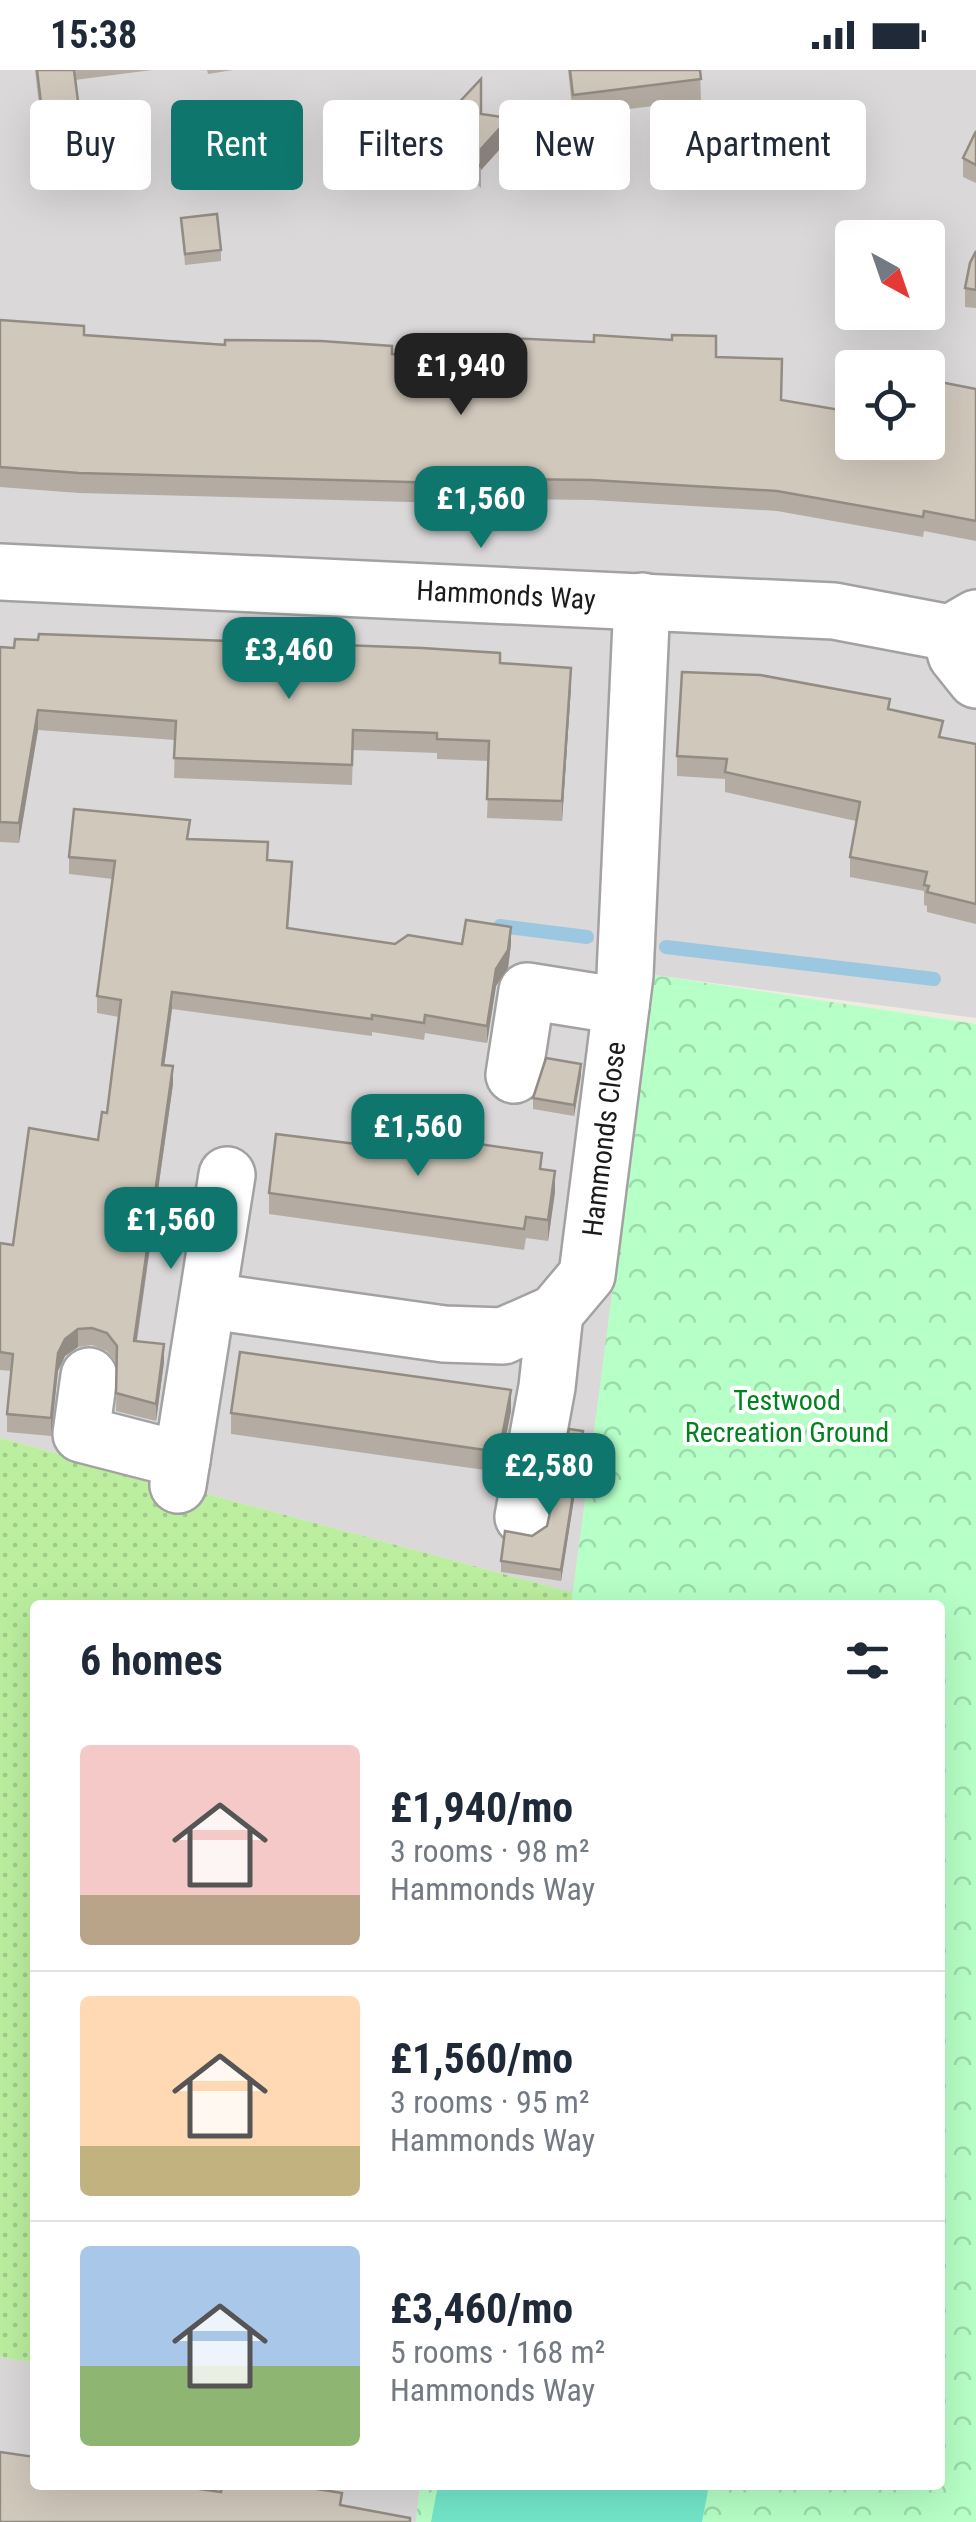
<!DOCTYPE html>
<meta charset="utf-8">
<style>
:root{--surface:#fff;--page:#f6f6f7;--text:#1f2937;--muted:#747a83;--line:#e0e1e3;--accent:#0f766e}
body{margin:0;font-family:"Roboto Condensed",sans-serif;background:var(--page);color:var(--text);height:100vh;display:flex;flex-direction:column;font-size:38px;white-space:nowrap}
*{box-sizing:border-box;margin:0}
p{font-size:32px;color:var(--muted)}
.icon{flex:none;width:55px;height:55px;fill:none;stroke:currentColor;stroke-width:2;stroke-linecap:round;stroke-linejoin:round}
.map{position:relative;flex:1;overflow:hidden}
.side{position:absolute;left:30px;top:1530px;width:915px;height:890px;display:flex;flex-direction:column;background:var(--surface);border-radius:10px;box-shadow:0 10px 40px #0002}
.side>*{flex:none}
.banner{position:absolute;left:30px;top:30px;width:918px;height:90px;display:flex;gap:20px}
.needle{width:65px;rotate:140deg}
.buttons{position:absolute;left:835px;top:150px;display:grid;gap:20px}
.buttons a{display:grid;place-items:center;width:110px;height:110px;border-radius:10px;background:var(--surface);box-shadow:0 10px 40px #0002;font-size:50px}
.price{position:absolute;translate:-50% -85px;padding:0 22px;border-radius:20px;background:var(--accent);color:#fff;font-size:32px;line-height:65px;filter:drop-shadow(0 2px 5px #0008)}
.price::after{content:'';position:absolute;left:50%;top:60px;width:30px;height:22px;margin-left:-15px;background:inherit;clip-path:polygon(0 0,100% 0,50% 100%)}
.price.active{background:#222;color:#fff}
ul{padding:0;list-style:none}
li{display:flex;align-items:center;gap:30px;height:250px;padding:0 50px}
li+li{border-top:2px solid var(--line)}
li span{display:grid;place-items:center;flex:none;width:280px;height:200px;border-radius:10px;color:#555}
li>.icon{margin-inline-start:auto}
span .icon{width:120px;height:120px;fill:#fffc;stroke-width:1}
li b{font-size:42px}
h2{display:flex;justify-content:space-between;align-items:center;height:120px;padding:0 50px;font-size:42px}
.tag{padding:0 35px;border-radius:10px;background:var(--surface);box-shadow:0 10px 40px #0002;font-size:35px;line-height:90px}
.tag.active{background:var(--accent);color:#fff}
.status{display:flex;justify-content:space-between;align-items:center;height:70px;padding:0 50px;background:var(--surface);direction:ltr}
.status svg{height:28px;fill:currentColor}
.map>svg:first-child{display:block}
.residential{fill:#dad8d8;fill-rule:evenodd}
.grass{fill:url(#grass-dots)}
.park{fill:url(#park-crowns)}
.pitch{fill:#74e7cb}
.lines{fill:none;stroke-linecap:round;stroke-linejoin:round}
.stream{stroke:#9bc7e1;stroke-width:14}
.minor-casing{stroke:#a2a2a2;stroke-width:60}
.minor{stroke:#fff;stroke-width:55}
.wall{fill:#b4aca2}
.shaded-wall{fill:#928c84}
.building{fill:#d1c8bc;stroke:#928c84;stroke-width:2.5}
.labels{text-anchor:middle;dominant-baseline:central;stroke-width:8;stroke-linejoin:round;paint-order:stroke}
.street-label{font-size:28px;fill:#1b1b1b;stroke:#fff}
.park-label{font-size:28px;fill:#00831e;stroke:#fff}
</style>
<div class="status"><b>15:38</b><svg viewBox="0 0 49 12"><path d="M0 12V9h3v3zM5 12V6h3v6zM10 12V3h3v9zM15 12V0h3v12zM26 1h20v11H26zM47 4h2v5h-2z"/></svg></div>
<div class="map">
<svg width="976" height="2452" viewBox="0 0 976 2452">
<defs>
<pattern id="grass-dots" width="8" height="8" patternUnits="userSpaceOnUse" patternTransform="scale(2.5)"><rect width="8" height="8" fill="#bbef9f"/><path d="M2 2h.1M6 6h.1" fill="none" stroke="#a0cc88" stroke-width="1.8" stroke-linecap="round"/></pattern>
<pattern id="park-crowns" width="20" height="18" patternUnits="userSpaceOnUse" patternTransform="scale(2.5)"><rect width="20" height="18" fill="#b6ffc6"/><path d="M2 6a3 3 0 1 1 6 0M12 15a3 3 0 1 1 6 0" fill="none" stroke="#9cdaaa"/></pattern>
</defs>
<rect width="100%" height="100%" fill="#eeece0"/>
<g class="residential">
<path d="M0,0H976V948L654,905L574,1523L0,1368ZM852,168H928V242H852ZM852,298H928V372H852Z"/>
<path d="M0,2287L35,2293V2415H420L416,2452H0Z"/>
</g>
<path class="grass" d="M0,1368L574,1523L571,1535H35V2293L0,2287Z"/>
<path class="park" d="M654,905L976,954V2452H416L420,2415H940V1535H571Z"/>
<path class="pitch" d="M438,2415H709L702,2452H431Z"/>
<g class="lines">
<g class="stream">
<path d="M500,856L587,867"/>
<path d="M666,877L934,909"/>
</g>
<defs>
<g id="minor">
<path d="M0,502L834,541L950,563L976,548"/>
<path d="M950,563L956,585L976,610"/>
<path d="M514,1005L527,921L621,936"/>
<path d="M210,1231L444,1264L503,1266L555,1243L587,1205L625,905L642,531"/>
<path d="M89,1306L81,1364L182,1390"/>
<path d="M178,1415L227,1105"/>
<path d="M523,1447L547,1317L555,1243"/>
</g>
</defs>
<use href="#minor" class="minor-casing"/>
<use href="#minor" class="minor"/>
</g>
<g class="wall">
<path d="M35,0H152L75,10L84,78V98L47,102Z"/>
<path d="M207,0H233L208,4Z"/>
<path d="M568,0H700L701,30L573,46Z"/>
<path d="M414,35L481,44L509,69L481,100V118L414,56Z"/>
<path d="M976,61V113L963,107V88Z"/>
<path d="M181,148L221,180V191L185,195Z"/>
<path d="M976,181V238L965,237V218Z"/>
<path d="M0,250L84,265L507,291L716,287L782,330L928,372L976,319V471L924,461L923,467L777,441L592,430L515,429V435L79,423L0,417Z"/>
<path d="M0,577L500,593L571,617L562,751L487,748L489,691L437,689V683L353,680L352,715L174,708L175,670L38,660L19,773L0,772Z"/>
<path d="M890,639L943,667L976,674V854L927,842V836L924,835V821L850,807V787L856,751L725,722V709L677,706V686Z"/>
<path d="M69,787L268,790L292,809L288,858L395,874H511L508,898L496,916L487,973L425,963L424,970L372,962V966L172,939L164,995L173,1014L137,1271L164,1292L156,1351L116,1341L117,1293L107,1281L92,1275L78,1277L65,1286L58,1301L51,1366L7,1362V1344L12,1301L0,1300V1173L13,1175L98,1070L107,1043L119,947L97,943V926L113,809L69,804Z"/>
<path d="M581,1005L574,1046L533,1039V1028Z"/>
<path d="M542,1099L555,1122L548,1171L526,1168L524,1180L269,1144V1123Z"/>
<path d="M511,1341L499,1402L231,1364V1343Z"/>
<path d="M583,1372L561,1511L501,1502V1491L547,1456Z"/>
</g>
<g class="shaded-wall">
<path d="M509,48V69L481,100V79Z"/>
<path d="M571,598V617L562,751V731Z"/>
<path d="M38,640V660L19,773V753Z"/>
<path d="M511,857V874L508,898L496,916L487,973V956L496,899Z"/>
<path d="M172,922V939L162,1012V995Z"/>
<path d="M581,994V1005L574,1046V1035Z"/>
<path d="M173,996V1014L134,1288V1271Z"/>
<path d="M555,1101V1122L548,1171V1150Z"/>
<path d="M78,1259V1277L65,1286L58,1301L51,1366V1348L58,1283L65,1269Z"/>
<path d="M164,1274V1292L156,1351V1334Z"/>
<path d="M511,1320V1341L499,1402V1382Z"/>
<path d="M583,1361V1372L561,1511V1500Z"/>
</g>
<g class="building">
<path d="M37,0H74L84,78L47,83Z"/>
<path d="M570,0H700L701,9L573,25Z"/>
<path d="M481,9V44L509,48L481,79V97L414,35L452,40Z"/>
<path d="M976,61V95L963,88Z"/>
<path d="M217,144L221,180L185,184L181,148Z"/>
<path d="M976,181V220L965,218L970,193Z"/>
<path d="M0,250L84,256V265L225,275V270L321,271L392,276V284L507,291L508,268L594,272V265L672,270V265L716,266V287L782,289L781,330L852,342V372H928V354L935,311L976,319V451L924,441L923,447L777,421L592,410L515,409V415L79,403L0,397Z"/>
<path d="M39,564L422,578L500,583V593L571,598L562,731L487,729L489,671L437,669V663L353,660L352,695L174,688L176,651L38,640L19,753L0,752V577L14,578L15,569L38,570Z"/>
<path d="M682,602L760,605L890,629L888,639L943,651L939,667L976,674V834L927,822L929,816L924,815L927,802L850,787L860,732L725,702L727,689L677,686Z"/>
<path d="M74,739L190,750L187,769L268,772L267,790L292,792L287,858L395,874L408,865L462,874L466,850L511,857L508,880L496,899L487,956L425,945L424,953L372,945V949L172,922L162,995L173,996L134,1271L164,1274L156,1334L116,1323L117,1276L107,1263L92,1258L78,1259L65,1269L58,1283L51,1348L7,1344L13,1284L0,1282V1173L13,1175L29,1058L98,1070L102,1042L107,1043L121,930L97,926L115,791L69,787Z"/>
<path d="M546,988L581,994L574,1035L533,1028Z"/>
<path d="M276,1064L421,1082L423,1066L542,1083L540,1099L555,1101L548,1150L526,1147L524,1159L269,1123Z"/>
<path d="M240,1282L511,1320L499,1382L231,1343Z"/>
<path d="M569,1359L583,1361L561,1500L501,1491L505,1461L532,1466L547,1456Z"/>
<path d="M0,2382L35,2387V2415H172L221,2422L222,2415H292L342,2423L340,2435L410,2448V2452H0Z"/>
</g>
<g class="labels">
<g class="street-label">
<text transform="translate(506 525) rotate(3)">Hammonds Way</text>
<text transform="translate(604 1069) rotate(-83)">Hammonds Close</text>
</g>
<g class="park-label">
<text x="787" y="1330">Testwood<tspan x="787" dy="32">Recreation Ground</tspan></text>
</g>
</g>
</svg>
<div class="buttons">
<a><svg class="needle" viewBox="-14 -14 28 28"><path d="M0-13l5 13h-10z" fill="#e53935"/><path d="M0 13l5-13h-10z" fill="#747a83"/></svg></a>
<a><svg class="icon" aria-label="locate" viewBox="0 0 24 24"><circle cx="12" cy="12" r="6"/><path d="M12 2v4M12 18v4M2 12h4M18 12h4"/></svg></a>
</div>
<b class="price active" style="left:461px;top:348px">£1,940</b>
<b class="price" style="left:481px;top:481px">£1,560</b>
<b class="price" style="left:289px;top:632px">£3,460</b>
<b class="price" style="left:418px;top:1109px">£1,560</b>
<b class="price" style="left:171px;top:1202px">£1,560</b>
<b class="price" style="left:549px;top:1448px">£2,580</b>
<div class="banner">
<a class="tag">Buy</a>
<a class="tag active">Rent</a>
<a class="tag">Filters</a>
<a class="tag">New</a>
<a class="tag">Apartment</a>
</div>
<section class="side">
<h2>6 homes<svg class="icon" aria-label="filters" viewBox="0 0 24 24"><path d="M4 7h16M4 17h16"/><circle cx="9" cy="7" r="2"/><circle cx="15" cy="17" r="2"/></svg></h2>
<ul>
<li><span style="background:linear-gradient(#f6c9c9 75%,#b9a48a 0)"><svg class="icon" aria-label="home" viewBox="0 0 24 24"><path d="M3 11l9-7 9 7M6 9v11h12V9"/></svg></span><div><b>£1,940/mo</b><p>3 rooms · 98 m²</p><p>Hammonds Way</p></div></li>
<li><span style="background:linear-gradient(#ffd9b3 75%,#c2b280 0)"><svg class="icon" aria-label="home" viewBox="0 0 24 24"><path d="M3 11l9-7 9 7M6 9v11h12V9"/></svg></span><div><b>£1,560/mo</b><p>3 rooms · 95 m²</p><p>Hammonds Way</p></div></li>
<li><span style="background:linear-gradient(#a9c7e8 60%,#8fb573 0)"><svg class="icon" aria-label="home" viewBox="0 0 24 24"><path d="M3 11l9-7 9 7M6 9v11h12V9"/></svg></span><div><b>£3,460/mo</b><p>5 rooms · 168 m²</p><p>Hammonds Way</p></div></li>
</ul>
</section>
</div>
